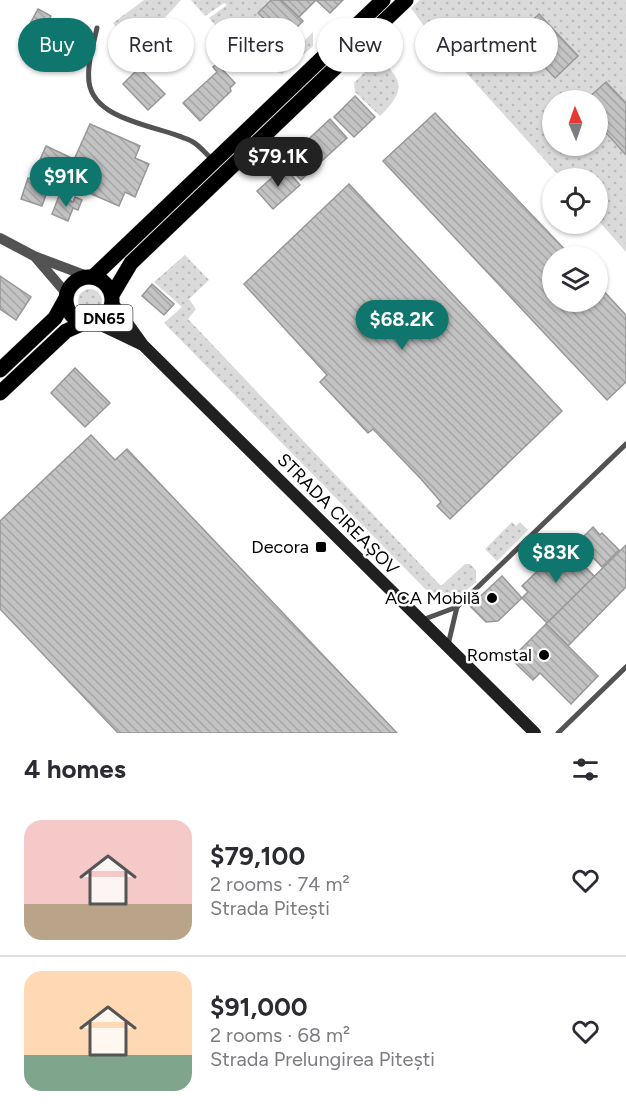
<!DOCTYPE html>
<meta charset="utf-8">
<style>
:root{--surface:#fff;--page:#f7f7f7;--text:#2b2b33;--muted:#7c7c81;--line:#e1e1e2;--accent:#0f766e}
body{margin:0;font-family:Figtree,sans-serif;background:var(--page);color:var(--text);height:100vh;display:flex;flex-direction:column;font-size:22px;white-space:nowrap}
*{box-sizing:border-box;margin:0}
p{font-size:20px;color:var(--muted)}
.icon{flex:none;width:33px;height:33px;fill:none;stroke:currentColor;stroke-width:2;stroke-linecap:round;stroke-linejoin:round}
.map{position:relative;height:733px;overflow:hidden}
.panel{display:flex;flex-direction:column;background:var(--surface);flex:1}
.panel>*{flex:none}
.banner{position:absolute;left:18px;top:18px;width:591px;height:54px;display:flex;gap:12px}
.needle{width:39px;rotate:358deg}
.fabs{position:absolute;left:542px;top:90px;display:grid;gap:12px}
.fabs a{display:grid;place-items:center;width:66px;height:66px;border-radius:50%;background:var(--surface);box-shadow:0 2px 4px #0004;font-size:30px}
.price{position:absolute;translate:-50% -51px;padding:0 14px;border-radius:21px;background:var(--accent);color:#fff;font-size:20px;line-height:39px;filter:drop-shadow(0 2px 3px #0008)}
.price::after{content:'';position:absolute;left:50%;top:36px;width:18px;height:14px;margin-left:-9px;background:inherit;clip-path:polygon(0 0,100% 0,50% 100%)}
.price.active{background:#222;color:#fff}
ul{padding:0;list-style:none}
li{display:flex;align-items:center;gap:18px;height:150px;padding:0 24px}
li+li{border-top:2px solid var(--line)}
li span{display:grid;place-items:center;flex:none;width:168px;height:120px;border-radius:18px;color:#555}
li>.icon{margin-inline-start:auto}
span .icon{width:72px;height:72px;fill:#fffc;stroke-width:1}
li b{font-size:26px}
h2{display:flex;justify-content:space-between;align-items:center;height:72px;padding:0 24px;font-size:26px}
.chip{padding:0 21px;border-radius:27px;background:var(--surface);box-shadow:0 2px 4px #0004;font-size:21px;line-height:54px}
.chip.active{background:var(--accent);color:#fff}
.map>svg:first-child{display:block}
.grass{fill:url(#grass-dots);fill-rule:evenodd}
.building{fill:url(#building-back-hatch);stroke:#979797;stroke-width:1.5}
.lines{fill:none;stroke-linecap:round;stroke-linejoin:round}
.primary-casing{stroke:#dbdbdb;stroke-width:16}
.lane{stroke:#535353;stroke-width:5}
.street{stroke:#535353;stroke-width:10}
.secondary{stroke:#202020;stroke-width:12}
.primary{stroke:#000;stroke-width:15}
.poi-dot{fill:#000;stroke:#fff;stroke-width:2}
.labels{text-anchor:middle;dominant-baseline:central;stroke-width:5;stroke-linejoin:round;paint-order:stroke}
.shield{fill:#fff;stroke:#4c4c4c;stroke-width:1.5}
.shield-label{font-size:16px;font-weight:bold;fill:#000}
.street-label{font-size:18px;fill:#000;stroke:#fff}
.poi-label{font-size:18px;fill:#000;stroke:#fff;text-anchor:end}
</style>
<div class="map">
<svg width="626" height="733" viewBox="0 0 626 733">
<defs>
<pattern id="grass-dots" width="8" height="8" patternUnits="userSpaceOnUse" patternTransform="scale(1.5)"><rect width="8" height="8" fill="#dadada"/><path d="M2 2h.1M6 6h.1" fill="none" stroke="#b9b9b9" stroke-width="1.8" stroke-linecap="round"/></pattern>
<pattern id="building-back-hatch" width="6" height="6" patternUnits="userSpaceOnUse" patternTransform="scale(1.5)"><rect width="6" height="6" fill="#c3c3c3"/><path d="M-1 5l2 2M0 0l6 6M5-1l2 2" fill="none" stroke="#a6a6a6"/></pattern>
</defs>
<rect width="100%" height="100%" fill="#fff"/>
<g class="grass">
<path d="M144,0H181L134,52L113,23Z"/>
<path d="M191,0H269L257,13L285,42L293,36L301,44L313,32V46L282,74L262,66L253,70L209,18L227,5L224,3L205,16Z"/>
<path d="M420,0H626V252L597,219V178H561L424,26L411,8ZM552,100H597V146H552Z"/>
<path d="M376,61H382C407,83 401,95 380,116L355,92L354,83Z"/>
<path d="M185,255L209,280L189,299L196,309L188,319L441,586L465,564H470L476,570V582L450,604H440L164,323L182,307L154,282Z"/>
<circle cx="90" cy="301" r="12"/>
<path d="M512,522L516,526L520,522L528,530L497,561L485,549Z"/>
</g>
<g class="building">
<path d="M271,0H281L303,21L285,39L258,13Z"/>
<path d="M281,0H316L299,17Z"/>
<path d="M316,0H343L330,13Z"/>
<path d="M38,9L51,16L37,42L24,35Z"/>
<path d="M539,14L578,56L555,78L516,36Z"/>
<path d="M217,64L235,83L230,88L231,91L200,121L183,103L217,72L213,67Z"/>
<path d="M139,68L165,94L148,110L123,84Z"/>
<path d="M606,82L626,103V155L597,123V100H586Z"/>
<path d="M355,96L375,117L354,137L334,117Z"/>
<path d="M435,113L571,256H552V302H597V284L626,315V382L607,400L383,161Z"/>
<path d="M330,119L347,138L301,180L284,162Z"/>
<path d="M90,124L140,146L135,158L149,164L135,197L125,192L119,206L64,182Z"/>
<path d="M46,146L74,159L64,182L74,186L71,195L32,178Z"/>
<path d="M284,167L300,185L273,209L257,191Z"/>
<path d="M28,178L40,182L38,186L48,189L42,206L21,199Z"/>
<path d="M349,184L562,411L450,519L437,506L441,502L421,479L373,429L368,433L320,382L327,375L244,284Z"/>
<path d="M59,196L73,202L75,197L82,200L78,210L73,208L68,221L52,214Z"/>
<path d="M0,276L31,297L16,320L0,309Z"/>
<path d="M152,284L174,304L164,315L142,296Z"/>
<path d="M75,368L110,403L85,427L51,393Z"/>
<path d="M91,435L115,460L127,449L397,733H118L0,609V521Z"/>
<path d="M593,527L600,535L602,533L619,550L602,567L578,542Z"/>
<path d="M564,545L595,577L547,623L522,598L528,592L522,586Z"/>
<path d="M626,545V587L568,646L546,624Z"/>
<path d="M502,576L522,598L498,621L486,622L470,606Z"/>
<path d="M546,624L598,676L571,704L540,673L533,680L511,659Z"/>
</g>
<g class="lines">
<defs>
<g id="primary">
<circle cx="89" cy="300" r="23"/>
<path d="M93,277L383,0"/>
<path d="M112,295L131,263L406,0"/>
<path d="M0,370L55,318L65,300"/>
<path d="M0,393L66,331L84,323"/>
</g>
</defs>
<use href="#primary" class="primary-casing"/>
<g class="lane">
<path d="M97,28C93,46 87,64 89,82C94,123 165,126 193,142C200,146 207,155 213,160"/>
<path d="M422,620L457,607"/>
<path d="M448,645L457,607L626,444"/>
<path d="M558,733L626,667"/>
</g>
<g class="street">
<path d="M0,238L34,256L87,276"/>
<path d="M36,258L66,293"/>
</g>
<g class="secondary">
<path d="M112,302L143,345L535,733"/>
<path d="M95,322L141,344"/>
</g>
<use href="#primary" class="primary"/>
</g>
<g class="poi-dot">
<rect x="315" y="541" width="12" height="12" rx="3"/>
<circle cx="492" cy="598" r="6"/>
<circle cx="544" cy="655" r="6"/>
</g>
<g class="labels">
<rect class="shield" x="75.5" y="305" width="57" height="26" rx="4.5"/>
<g class="shield-label">
<text x="104" y="318">DN65</text>
</g>
<g class="street-label">
<text transform="translate(338 514) rotate(45)">STRADA CIREAȘOV</text>
</g>
<g class="poi-label">
<text x="309" y="547">Decora</text>
<text x="480" y="598">ACA Mobilă</text>
<text x="532" y="655">Romstal</text>
</g>
</g>
</svg>
<div class="fabs">
<a><svg class="needle" viewBox="-14 -14 28 28"><path d="M0-13l5 13h-10z" fill="#e53935"/><path d="M0 13l5-13h-10z" fill="#7c7c81"/></svg></a>
<a><svg class="icon" aria-label="locate" viewBox="0 0 24 24"><circle cx="12" cy="12" r="6"/><path d="M12 2v4M12 18v4M2 12h4M18 12h4"/></svg></a>
<a><svg class="icon" aria-label="layers" viewBox="0 0 24 24"><path d="M12 4l9 5-9 5-9-5zM3 14l9 5 9-5"/></svg></a>
</div>
<b class="price active" style="left:278px;top:188px">$79.1K</b>
<b class="price" style="left:66px;top:208px">$91K</b>
<b class="price" style="left:402px;top:351px">$68.2K</b>
<b class="price" style="left:556px;top:584px">$83K</b>
<div class="banner">
<a class="chip active">Buy</a>
<a class="chip">Rent</a>
<a class="chip">Filters</a>
<a class="chip">New</a>
<a class="chip">Apartment</a>
</div>
</div>
<section class="panel">
<h2>4 homes<svg class="icon" aria-label="filters" viewBox="0 0 24 24"><path d="M4 7h16M4 17h16"/><circle cx="9" cy="7" r="2"/><circle cx="15" cy="17" r="2"/></svg></h2>
<ul>
<li><span style="background:linear-gradient(#f6c9c9 70%,#b9a48a 0)"><svg class="icon" aria-label="home" viewBox="0 0 24 24"><path d="M3 11l9-7 9 7M6 9v11h12V9"/></svg></span><div><b>$79,100</b><p>2 rooms · 74 m²</p><p>Strada Pitești</p></div><svg class="icon" aria-label="heart" viewBox="0 0 24 24"><path d="M12 20l-8-8c-3-5 5-10 8-4 3-6 11-1 8 4z"/></svg></li>
<li><span style="background:linear-gradient(#ffd9b3 70%,#7fa58c 0)"><svg class="icon" aria-label="home" viewBox="0 0 24 24"><path d="M3 11l9-7 9 7M6 9v11h12V9"/></svg></span><div><b>$91,000</b><p>2 rooms · 68 m²</p><p>Strada Prelungirea Pitești</p></div><svg class="icon" aria-label="heart" viewBox="0 0 24 24"><path d="M12 20l-8-8c-3-5 5-10 8-4 3-6 11-1 8 4z"/></svg></li>
</ul>
</section>
